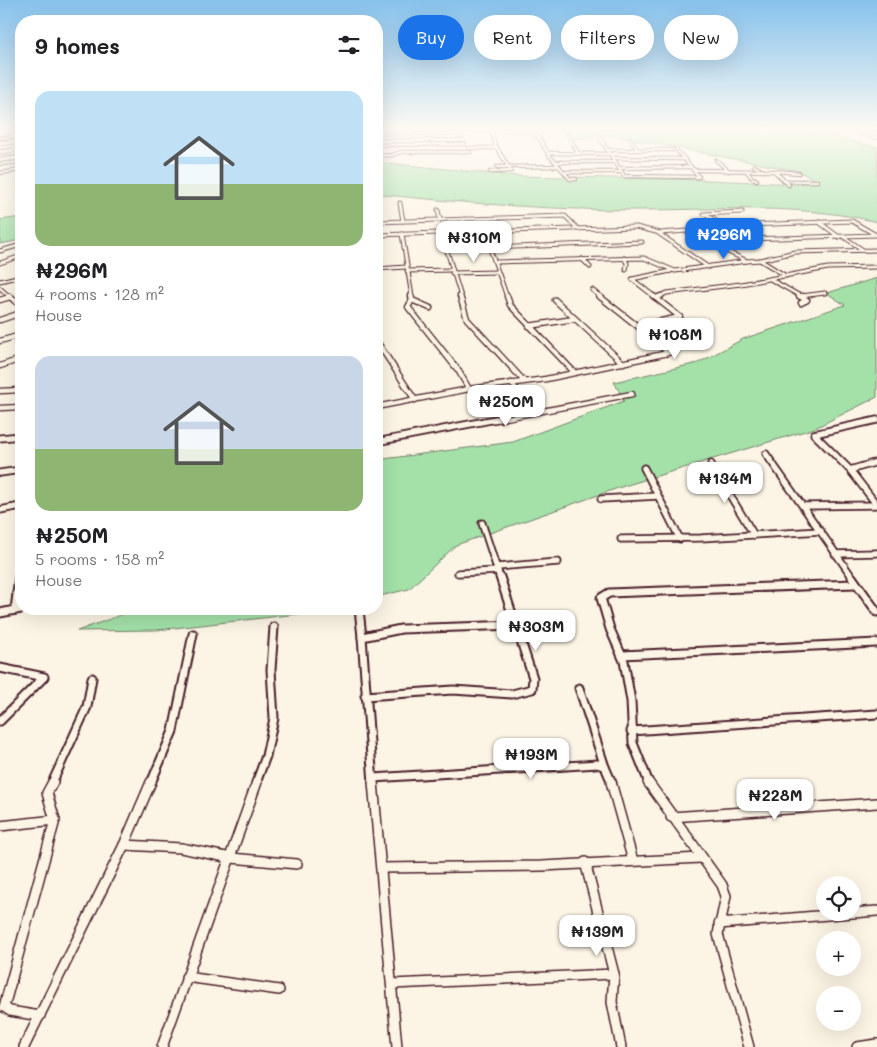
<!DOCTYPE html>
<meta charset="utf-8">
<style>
:root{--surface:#fff;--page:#f2f2f2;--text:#202124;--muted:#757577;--accent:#1a73e8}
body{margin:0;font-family:Mali,sans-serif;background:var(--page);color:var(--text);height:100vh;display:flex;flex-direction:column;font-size:19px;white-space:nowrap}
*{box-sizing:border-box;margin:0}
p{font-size:16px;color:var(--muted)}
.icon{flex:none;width:28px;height:28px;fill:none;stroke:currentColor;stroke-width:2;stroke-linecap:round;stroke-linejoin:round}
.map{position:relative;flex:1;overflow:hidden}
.side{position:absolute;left:15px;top:15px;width:368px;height:600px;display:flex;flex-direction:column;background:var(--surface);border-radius:20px;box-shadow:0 5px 20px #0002}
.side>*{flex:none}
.top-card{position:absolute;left:398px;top:15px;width:404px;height:45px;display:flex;gap:10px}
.fabs{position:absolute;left:816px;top:876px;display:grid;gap:10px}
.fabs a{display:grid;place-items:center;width:45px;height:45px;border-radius:50%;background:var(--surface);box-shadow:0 5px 20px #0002;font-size:25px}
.price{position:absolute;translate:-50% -42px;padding:0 11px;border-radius:10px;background:#fff;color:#222;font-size:16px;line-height:32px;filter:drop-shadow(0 1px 2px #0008)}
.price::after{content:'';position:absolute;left:50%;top:30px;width:15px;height:11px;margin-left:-8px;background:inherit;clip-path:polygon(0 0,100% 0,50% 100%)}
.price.on{background:var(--accent);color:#fff}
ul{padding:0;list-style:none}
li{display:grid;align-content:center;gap:10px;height:265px;padding:0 20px}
li span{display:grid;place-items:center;height:155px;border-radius:15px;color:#555}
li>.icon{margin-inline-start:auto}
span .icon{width:90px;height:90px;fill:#fffc;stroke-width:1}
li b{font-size:21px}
h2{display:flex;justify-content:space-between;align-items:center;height:60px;padding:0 20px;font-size:21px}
.pill{padding:0 18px;border-radius:22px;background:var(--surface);box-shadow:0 5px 20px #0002;font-size:18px;line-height:45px}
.pill.on{background:var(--accent);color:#fff}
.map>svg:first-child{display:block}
.green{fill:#a3e1a8;stroke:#76806a}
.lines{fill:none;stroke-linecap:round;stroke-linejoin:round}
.minor-far5-casing{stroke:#4a1f2b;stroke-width:4.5}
.minor-far4-casing{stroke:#4a1f2b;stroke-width:5}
.minor-far3-casing{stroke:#4a1f2b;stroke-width:7}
.minor-far2-casing{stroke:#4a1f2b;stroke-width:9}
.minor-far1-casing{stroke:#4a1f2b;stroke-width:11}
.minor-casing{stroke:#4a1f2b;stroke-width:12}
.major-casing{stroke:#4a1f2b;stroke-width:4}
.minor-far5{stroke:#fcf5e5;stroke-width:2.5}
.minor-far4{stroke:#fcf5e5;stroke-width:3}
.minor-far3{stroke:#fcf5e5;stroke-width:4.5}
.minor-far2{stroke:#fcf5e5;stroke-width:5.5}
.minor-far1{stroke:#fcf5e5;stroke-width:7}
.minor{stroke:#fcf5e5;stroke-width:9}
.major{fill:#fddcac;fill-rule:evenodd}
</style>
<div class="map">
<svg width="877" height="1047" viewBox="0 0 877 1047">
<rect width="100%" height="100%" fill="#fcf5e5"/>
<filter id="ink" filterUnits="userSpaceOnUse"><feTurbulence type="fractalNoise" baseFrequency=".02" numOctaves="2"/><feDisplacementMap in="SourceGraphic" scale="10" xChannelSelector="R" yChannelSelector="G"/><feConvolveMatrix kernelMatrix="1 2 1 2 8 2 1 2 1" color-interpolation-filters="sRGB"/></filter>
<g filter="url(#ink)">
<g class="green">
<path d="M552,128H766L827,136L877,147V222C799,203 716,210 636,210C549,210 463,203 376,194V162L515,176L709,180L796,184L818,181L798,171L609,135L593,134L596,138L573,139L567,132Z"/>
<path d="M21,217V240L0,244V220Z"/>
<path d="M877,278V397L815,428L621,487L456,545L409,589L376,597V460L513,442L624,401L614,382L698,363L743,339L845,305L827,293Z"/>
<path d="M137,609H330L316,612L157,630L77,631Z"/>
</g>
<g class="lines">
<defs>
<g id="minor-far5">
<path d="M11,128L14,137"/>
<path d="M816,128L837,135"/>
<path d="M846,128L877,138"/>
<path d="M875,128L877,129"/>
<path d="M529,129L539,138L549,155L570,179H576"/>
<path d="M376,131L531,130"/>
<path d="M568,135L578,153"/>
<path d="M378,137H462"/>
<path d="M600,138L624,176L699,177L691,167"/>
<path d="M630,139L638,150"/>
<path d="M378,145L465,144"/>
<path d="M0,148L21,145"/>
<path d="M468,148H497"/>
<path d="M608,150H673"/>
<path d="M548,153L610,154"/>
<path d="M0,156L21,153"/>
<path d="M376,156L393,155L400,152H470"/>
<path d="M613,158L683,159"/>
<path d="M716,160L729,171"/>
<path d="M555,162H616"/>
<path d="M0,164L21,162"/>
<path d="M754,166L763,171"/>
<path d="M497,167L559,166"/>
<path d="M621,168L691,167L678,152"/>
<path d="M694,170L774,171L789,185"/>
<path d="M747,171L751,177L757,180"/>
<path d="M774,171L799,173"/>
<path d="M490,172L511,171L495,145L491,130"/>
<path d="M566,172H622"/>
<path d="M0,173L21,170"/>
<path d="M785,181H817"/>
</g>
<g id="minor-far4">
<path d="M400,203L403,221"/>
<path d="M438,210L440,220"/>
<path d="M742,212L704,214L747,239"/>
<path d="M376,222L565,216L578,229"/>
<path d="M819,222L839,237"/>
<path d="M461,232L464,219"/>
<path d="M484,232L507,297"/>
<path d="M697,232L713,238L711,244"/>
<path d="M658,233L708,267"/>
<path d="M689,233L747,261L760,260"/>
<path d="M402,234L412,297"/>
<path d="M376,235L441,233L444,241V233L636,227L660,233L701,230"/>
<path d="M844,237L863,250"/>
<path d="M444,241L461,297"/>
<path d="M489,248L642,242"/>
<path d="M719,248L751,243L747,239L876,235L852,221L725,226"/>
<path d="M0,251L21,245"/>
<path d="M624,258L627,263L626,270"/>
<path d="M582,259L590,267"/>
<path d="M495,262L644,258L675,271L747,261"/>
<path d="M0,263L21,256"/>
<path d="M376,269L406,267"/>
<path d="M407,271L451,270"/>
<path d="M452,273L497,272"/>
<path d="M786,276L760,260L795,252L877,250"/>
<path d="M770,279L802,297"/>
<path d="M0,281L21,276"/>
<path d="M0,288L10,297"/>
<path d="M592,290L601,297"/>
<path d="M801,296L825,293"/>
<path d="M655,297L632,279L671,271"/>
<path d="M658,297L667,293L741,284L828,268L877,267"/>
</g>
<g id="minor-far3">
<path d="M9,296L21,306"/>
<path d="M411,296L412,300L408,307L458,370L469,389"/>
<path d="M460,296L467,319L524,381"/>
<path d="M507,296L510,305L574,372"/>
<path d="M653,296L656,298"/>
<path d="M799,296L807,300L801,303"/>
<path d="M801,296H803"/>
<path d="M0,300L10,297"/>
<path d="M412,300L430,308"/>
<path d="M555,300L623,363"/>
<path d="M0,320L21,313"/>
<path d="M529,326L574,319"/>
<path d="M638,326L680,317L656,298L661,296"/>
<path d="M376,340L415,400"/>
<path d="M0,341L21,335"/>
<path d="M0,366L21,359"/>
<path d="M511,383L536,412"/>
<path d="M0,391L21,390"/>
<path d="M376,407L469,389L546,379L668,353L654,339L599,296"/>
<path d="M0,408L21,407"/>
<path d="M495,420L632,394"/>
</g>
<g id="minor-far2">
<path d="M0,438L21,436"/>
<path d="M376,442L501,418"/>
<path d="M766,454L853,578"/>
<path d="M711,464L754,535"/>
<path d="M644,468L680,539"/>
<path d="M850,470L877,462"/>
<path d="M0,473L21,470"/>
<path d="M601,499L658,496"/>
<path d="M804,506L877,505L850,470L814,434L877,420"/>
<path d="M0,510L21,506"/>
<path d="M482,523L500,578"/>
<path d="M621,539L701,538L821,531"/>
<path d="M835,554L877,553"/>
<path d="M497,567L558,562"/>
<path d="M458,573L498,571"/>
<path d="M19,578L21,557"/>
</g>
<g id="minor-far1">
<path d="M852,577L877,612"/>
<path d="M359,609L362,637"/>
<path d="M15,610L19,577"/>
<path d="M0,613L21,609"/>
<path d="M622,655L877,643"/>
<path d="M0,668L44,677L0,721"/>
<path d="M579,688L605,767"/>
<path d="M365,696L453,690L512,694L532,689L533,678L500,577"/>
<path d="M631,731L877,714"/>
<path d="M373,778L598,764L605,767L612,783"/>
<path d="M52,783L87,707L92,678"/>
<path d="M151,783L173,731L193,634"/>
<path d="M256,783L266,756L274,718L271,670L274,627"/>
<path d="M373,783L362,637L401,629L516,625"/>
<path d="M649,783L633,743L631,701L624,661L610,629L601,598L609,593L855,584"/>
</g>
<g id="minor">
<path d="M373,782L397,1047"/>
<path d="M611,782L633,861"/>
<path d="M648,782L722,885L726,896L718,934L749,1047"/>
<path d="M671,817L877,803"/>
<path d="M0,826L55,820"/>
<path d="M124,845L181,848L231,858L297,864"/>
<path d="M585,862L614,974L612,1002L621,1047"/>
<path d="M382,868L542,866L701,858"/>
<path d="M719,924L877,911"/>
<path d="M186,977L279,990"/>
<path d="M392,984L614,974"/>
<path d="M40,1016L10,1011L4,1007L55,820L47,793L53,782"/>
<path d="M24,1047L124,845L151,782"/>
<path d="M162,1047L257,782"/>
<path d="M857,1047L877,1044"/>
</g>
<path id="major" d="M21,135V137L0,139V137Z"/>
</defs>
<use href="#minor-far5" class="minor-far5-casing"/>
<use href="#minor-far4" class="minor-far4-casing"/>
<use href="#minor-far3" class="minor-far3-casing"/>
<use href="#minor-far2" class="minor-far2-casing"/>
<use href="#minor-far1" class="minor-far1-casing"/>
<use href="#minor" class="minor-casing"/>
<use href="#major" class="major-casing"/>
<use href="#minor-far5" class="minor-far5"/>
<use href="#minor-far4" class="minor-far4"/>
<use href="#minor-far3" class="minor-far3"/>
<use href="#minor-far2" class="minor-far2"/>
<use href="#minor-far1" class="minor-far1"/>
<use href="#minor" class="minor"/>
<use href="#major" class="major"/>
</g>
</g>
<linearGradient id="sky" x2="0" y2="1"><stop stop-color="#86c2ed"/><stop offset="0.47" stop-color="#fefaf3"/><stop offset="1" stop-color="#fefaf3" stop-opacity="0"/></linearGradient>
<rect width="877" height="274" fill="url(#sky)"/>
</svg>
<div class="fabs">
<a><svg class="icon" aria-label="locate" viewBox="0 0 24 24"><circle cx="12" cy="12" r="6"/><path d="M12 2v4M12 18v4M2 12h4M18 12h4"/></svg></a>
<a>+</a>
<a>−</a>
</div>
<b class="price on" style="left:724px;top:260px">₦296M</b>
<b class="price" style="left:474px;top:263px">₦310M</b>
<b class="price" style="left:675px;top:360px">₦108M</b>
<b class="price" style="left:506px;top:427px">₦250M</b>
<b class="price" style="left:725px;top:504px">₦134M</b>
<b class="price" style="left:536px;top:652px">₦303M</b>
<b class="price" style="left:531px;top:780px">₦193M</b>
<b class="price" style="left:775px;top:821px">₦228M</b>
<b class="price" style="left:597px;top:957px">₦139M</b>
<div class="top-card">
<a class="pill on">Buy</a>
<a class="pill">Rent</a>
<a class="pill">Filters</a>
<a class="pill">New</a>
</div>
<section class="side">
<h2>9 homes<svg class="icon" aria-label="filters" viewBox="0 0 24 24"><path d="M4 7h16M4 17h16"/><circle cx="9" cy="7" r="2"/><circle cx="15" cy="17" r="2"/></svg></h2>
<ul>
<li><span style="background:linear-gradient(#bfe0f5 60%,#8fb573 0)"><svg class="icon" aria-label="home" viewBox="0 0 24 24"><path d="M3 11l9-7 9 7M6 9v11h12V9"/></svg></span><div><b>₦296M</b><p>4 rooms · 128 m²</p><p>House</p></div></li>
<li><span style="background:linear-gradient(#c9d6e8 60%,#8fb573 0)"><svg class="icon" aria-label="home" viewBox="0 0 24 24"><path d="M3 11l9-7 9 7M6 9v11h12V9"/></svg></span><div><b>₦250M</b><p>5 rooms · 158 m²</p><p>House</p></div></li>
</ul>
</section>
</div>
